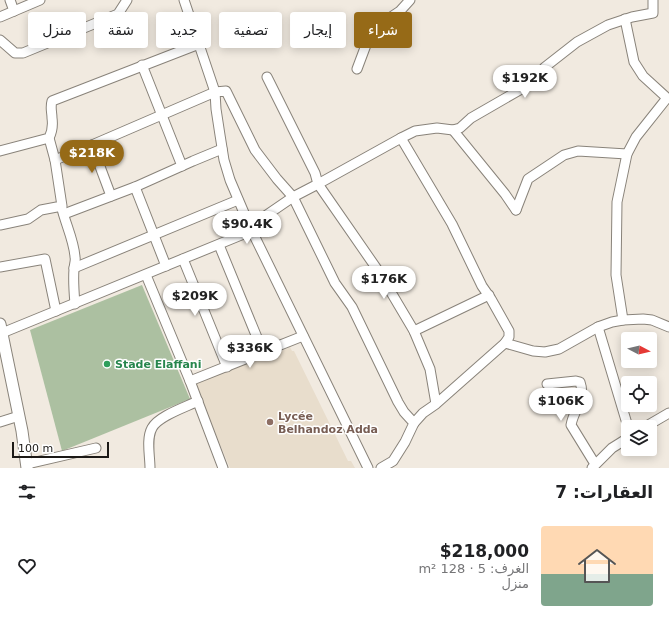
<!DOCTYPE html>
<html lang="ar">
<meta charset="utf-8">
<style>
:root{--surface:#fff;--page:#f6f6f6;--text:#202124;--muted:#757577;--accent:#966a17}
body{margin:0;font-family:"DejaVu Sans","Noto Naskh Arabic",sans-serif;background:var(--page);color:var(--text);direction:rtl;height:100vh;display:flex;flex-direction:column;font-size:15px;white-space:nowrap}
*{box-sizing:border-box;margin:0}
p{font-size:13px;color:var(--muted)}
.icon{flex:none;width:22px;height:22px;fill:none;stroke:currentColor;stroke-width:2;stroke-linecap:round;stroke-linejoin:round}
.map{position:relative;height:468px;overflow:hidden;direction:ltr}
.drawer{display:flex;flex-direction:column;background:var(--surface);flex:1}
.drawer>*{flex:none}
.hud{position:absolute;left:12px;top:12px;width:400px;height:36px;direction:rtl;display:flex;gap:8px}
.needle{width:26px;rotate:97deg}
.fabs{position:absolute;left:621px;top:332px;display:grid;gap:8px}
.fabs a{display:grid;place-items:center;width:36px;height:36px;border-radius:4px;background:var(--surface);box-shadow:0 2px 10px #0003;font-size:20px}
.scale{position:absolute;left:12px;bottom:10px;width:97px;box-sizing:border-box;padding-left:4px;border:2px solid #1c1916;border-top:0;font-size:11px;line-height:14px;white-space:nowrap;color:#1c1916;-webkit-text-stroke:3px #fff;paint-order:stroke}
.price{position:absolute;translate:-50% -34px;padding:0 9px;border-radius:14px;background:#fff;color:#222;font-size:13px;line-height:26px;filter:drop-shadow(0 1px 2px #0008)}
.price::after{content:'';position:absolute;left:50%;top:24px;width:12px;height:9px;margin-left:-6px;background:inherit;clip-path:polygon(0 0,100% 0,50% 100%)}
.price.on{background:var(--accent);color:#fff}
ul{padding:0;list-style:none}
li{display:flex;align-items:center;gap:12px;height:100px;padding:0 16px}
li span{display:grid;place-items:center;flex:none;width:112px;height:80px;border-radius:4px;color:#555}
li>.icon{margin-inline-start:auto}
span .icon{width:48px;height:48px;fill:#fffc;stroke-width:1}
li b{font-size:17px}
h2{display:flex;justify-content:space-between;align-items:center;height:48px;padding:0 16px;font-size:17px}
.tag{padding:0 14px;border-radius:4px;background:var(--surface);box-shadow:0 2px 10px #0003;font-size:14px;line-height:36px}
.tag.on{background:var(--accent);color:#fff}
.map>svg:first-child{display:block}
.built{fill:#e8ddcc}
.green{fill:#acc0a1}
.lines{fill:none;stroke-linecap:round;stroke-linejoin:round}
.minor-casing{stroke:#89837a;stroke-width:11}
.major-casing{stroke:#89837a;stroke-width:13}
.minor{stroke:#fff;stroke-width:9}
.major{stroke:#fff;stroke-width:11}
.leisure-dot{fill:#2e9e5b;stroke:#fff;stroke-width:1.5}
.education-dot{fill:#8d6e63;stroke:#fff;stroke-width:1.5}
.labels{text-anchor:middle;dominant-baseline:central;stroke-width:3;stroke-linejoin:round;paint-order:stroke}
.leisure-label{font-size:11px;font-weight:bold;fill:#27864d;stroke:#fff;text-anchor:start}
.education-label{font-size:11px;font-weight:bold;fill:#785e54;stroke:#fff;text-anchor:start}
</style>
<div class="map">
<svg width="669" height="468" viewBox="0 0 669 468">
<rect width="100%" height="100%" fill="#f1eae0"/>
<path class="built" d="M290,347L292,351H294L348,461H351L355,468H230L194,383L261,355L267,358Z"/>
<path class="green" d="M142,285L190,399L62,451L30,330Z"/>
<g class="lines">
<defs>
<g id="minor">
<path d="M10,0L14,11"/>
<path d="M184,0L215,92L216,109L220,135L224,160L230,180L250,227L368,468"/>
<path d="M0,17L40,0"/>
<path d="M0,40L15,53H23L118,14L127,0"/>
<path d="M142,65L182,166"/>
<path d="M357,69L366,45L375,31L385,21L400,11L410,0"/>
<path d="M453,130L505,194L516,210"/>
<path d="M49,138L55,160L92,145L215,92L226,91L255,150L277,179L293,197L335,283L352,307L398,402L404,412L414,423L405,442L393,461L381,468"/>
<path d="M401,138L415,131L437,128L453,130L460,128L471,118L530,84L545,67L577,42L608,25L632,17L653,13V0"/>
<path d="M92,145L111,196"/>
<path d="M0,151L49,138C52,132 53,125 52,118C52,112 50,108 52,101L199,44"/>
<path d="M135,187L166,266"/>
<path d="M62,209C66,225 74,241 75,257C76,261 74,265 74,269C73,281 74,292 75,304"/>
<path d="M516,210L528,179L564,155L578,151L627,154"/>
<path d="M64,214L135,187L193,161L222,149"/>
<path d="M0,225L28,219L41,210L62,206L55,160"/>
<path d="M219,245L263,352"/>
<path d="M183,259L227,367"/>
<path d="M0,267L45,259L56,311"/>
<path d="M74,268L238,200"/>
<path d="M146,275L190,381L223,468"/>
<path d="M623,320L616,275L617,202L627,154L636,137L667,98L643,76L634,62L625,19"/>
<path d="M598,327L628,427"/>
<path d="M414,331L489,295"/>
<path d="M2,333L251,231L255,223L293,197L318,184L315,173L267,77"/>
<path d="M505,343L533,351L545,352L559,349L598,327L612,322L623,320L643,319L652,320L669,327"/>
<path d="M190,381L303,336"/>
<path d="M547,384L576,381L580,382C586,399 574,409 571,425L595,464"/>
<path d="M0,422L19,416"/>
<path d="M414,423L423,413L436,404L430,369L414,331L379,272L318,184L401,138L452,224L482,286L491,299L509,331V337L505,343L436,404"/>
<path d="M645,427L669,413"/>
<path d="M27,464L96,448"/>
<path d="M150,468C150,456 146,439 152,428C158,416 186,407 198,401"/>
<path d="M592,468L612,448L628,438"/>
</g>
<path id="major" d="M0,324L22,431L27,468"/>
</defs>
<use href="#minor" class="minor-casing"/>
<use href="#major" class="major-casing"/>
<use href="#minor" class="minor"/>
<use href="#major" class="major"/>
</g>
<circle class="leisure-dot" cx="107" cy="364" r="4"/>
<circle class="education-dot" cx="270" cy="422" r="4"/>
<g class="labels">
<g class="leisure-label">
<text x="115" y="364">Stade Elaffani</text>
</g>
<g class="education-label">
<text x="278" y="416">Lycée<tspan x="278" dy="13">Belhandoz Adda</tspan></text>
</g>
</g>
</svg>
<div class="fabs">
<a><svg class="needle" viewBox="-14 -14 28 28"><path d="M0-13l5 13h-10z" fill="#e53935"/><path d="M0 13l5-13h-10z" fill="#757577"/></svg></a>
<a><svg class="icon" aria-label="locate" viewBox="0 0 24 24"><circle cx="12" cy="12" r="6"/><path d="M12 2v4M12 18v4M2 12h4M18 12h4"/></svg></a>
<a><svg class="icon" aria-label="layers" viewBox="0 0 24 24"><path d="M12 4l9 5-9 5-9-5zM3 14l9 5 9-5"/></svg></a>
</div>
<div class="scale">100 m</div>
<b class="price" style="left:525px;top:99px">$192K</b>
<b class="price on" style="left:92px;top:174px">$218K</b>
<b class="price" style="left:247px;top:245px">$90.4K</b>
<b class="price" style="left:384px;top:300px">$176K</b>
<b class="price" style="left:195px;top:317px">$209K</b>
<b class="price" style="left:250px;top:369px">$336K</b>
<b class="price" style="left:561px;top:422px">$106K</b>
<div class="hud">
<a class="tag on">شراء</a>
<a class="tag">إيجار</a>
<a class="tag">تصفية</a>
<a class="tag">جديد</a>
<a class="tag">شقة</a>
<a class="tag">منزل</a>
</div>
</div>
<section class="drawer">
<h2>العقارات: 7<svg class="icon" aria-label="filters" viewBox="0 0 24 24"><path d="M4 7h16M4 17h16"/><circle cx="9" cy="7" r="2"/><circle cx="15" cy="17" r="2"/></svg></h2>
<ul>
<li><span style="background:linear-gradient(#ffd9b3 60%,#7fa58c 0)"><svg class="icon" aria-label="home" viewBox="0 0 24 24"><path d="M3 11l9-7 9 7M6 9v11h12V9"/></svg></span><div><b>$218,000</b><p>الغرف: 5 · 128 m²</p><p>منزل</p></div><svg class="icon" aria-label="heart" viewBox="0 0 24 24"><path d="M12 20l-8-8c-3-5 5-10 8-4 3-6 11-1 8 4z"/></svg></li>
</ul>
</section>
